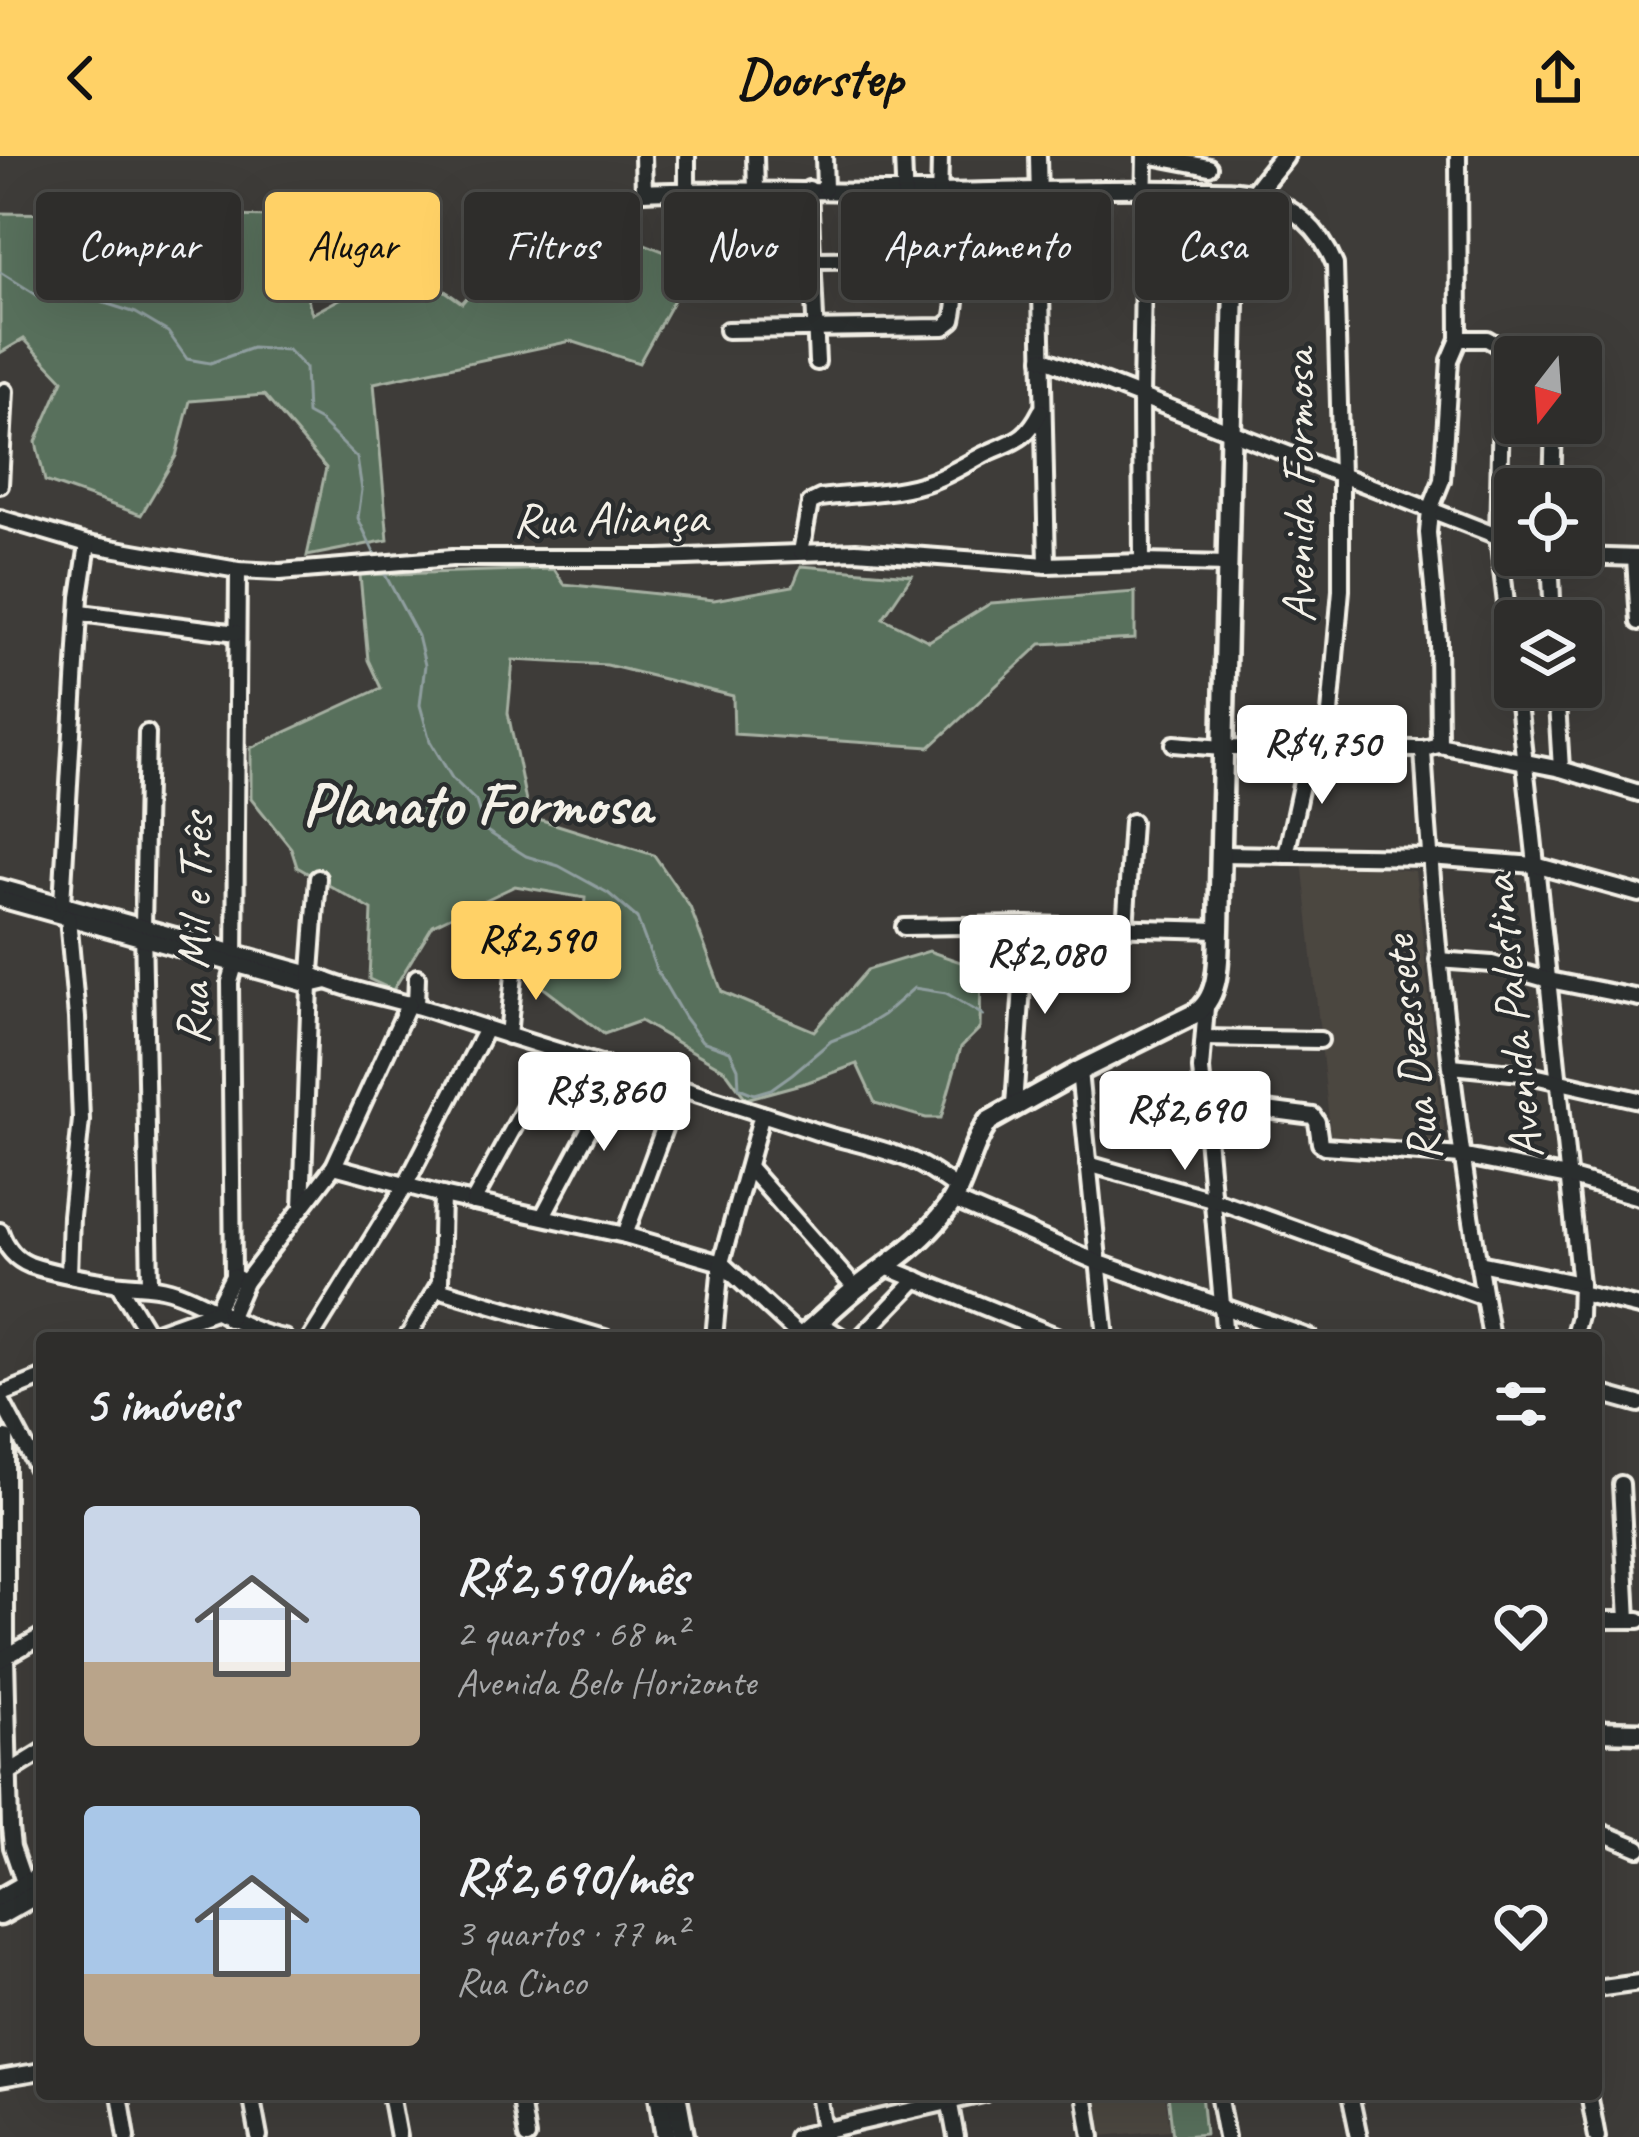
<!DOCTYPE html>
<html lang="pt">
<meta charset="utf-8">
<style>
:root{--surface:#2e2d2b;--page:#3a3937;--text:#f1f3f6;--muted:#a7a8a9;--line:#494947;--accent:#ffd166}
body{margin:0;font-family:Caveat,sans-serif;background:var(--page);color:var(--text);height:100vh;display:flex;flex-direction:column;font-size:45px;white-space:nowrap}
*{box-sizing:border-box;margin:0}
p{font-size:39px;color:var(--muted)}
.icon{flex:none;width:66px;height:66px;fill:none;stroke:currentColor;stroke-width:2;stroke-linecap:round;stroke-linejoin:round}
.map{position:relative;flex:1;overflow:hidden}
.details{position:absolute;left:36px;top:1176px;width:1566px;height:768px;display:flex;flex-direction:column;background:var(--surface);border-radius:12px;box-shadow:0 12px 48px #0002,0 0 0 3px var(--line)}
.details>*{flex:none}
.guide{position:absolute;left:36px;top:36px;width:1569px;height:108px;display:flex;gap:24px}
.needle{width:78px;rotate:197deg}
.tools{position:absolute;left:1494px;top:180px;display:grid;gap:24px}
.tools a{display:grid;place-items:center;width:108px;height:108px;border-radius:12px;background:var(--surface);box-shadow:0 12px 48px #0002,0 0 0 3px var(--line);font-size:60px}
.price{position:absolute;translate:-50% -102px;padding:0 27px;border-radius:12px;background:#fff;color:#222;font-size:39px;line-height:78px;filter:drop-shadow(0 3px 6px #0008)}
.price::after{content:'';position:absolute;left:50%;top:72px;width:36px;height:27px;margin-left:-18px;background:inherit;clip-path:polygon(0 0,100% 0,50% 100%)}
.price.active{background:var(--accent);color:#111}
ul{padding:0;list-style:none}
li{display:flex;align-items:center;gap:36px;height:300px;padding:0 48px}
li span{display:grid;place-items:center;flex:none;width:336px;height:240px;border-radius:12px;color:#555}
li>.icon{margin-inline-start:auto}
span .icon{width:144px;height:144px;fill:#fffc;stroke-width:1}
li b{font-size:51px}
h2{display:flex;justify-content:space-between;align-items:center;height:144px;padding:0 48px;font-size:51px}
.pill{padding:0 42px;border-radius:12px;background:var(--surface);box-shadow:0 12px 48px #0002,0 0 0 3px var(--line);font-size:42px;line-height:108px}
.pill.active{background:var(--accent);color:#111}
header{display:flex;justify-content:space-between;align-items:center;height:156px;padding:0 48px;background:var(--accent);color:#111;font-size:54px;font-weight:600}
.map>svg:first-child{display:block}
.built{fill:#4c4641}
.green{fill:#59705b;stroke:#a6b0a2;stroke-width:3}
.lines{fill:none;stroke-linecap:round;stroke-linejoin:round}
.stream{stroke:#8f9e9f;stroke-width:3}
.minor-casing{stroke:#f4f1e8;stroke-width:22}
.major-casing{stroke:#f4f1e8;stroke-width:27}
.minor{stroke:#2a2d2e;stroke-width:14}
.major{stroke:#2a2d2e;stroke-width:18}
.labels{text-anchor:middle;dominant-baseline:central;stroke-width:9;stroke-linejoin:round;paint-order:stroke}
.street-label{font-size:48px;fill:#f4f1e8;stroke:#2a2d2e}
.district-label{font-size:60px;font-weight:bold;fill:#f4f1e8;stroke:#2a2d2e}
</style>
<header><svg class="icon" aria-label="back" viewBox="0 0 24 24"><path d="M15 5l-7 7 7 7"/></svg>Doorstep<svg class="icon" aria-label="share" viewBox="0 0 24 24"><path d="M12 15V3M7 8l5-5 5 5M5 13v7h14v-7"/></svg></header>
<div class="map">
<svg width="1639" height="1981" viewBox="0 0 1639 1981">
<rect width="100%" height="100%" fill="#3e3c39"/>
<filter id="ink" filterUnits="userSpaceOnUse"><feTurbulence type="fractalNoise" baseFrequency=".00833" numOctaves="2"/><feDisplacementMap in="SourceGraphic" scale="24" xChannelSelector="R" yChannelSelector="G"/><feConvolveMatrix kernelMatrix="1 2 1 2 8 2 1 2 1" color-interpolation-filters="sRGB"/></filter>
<g filter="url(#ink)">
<g class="built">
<path d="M1302,704L1415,715L1446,990L1331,984Z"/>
<path d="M1095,1938H1165L1170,1974L1101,1980Z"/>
</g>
<g class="green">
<path d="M550,48L590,67L694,107L639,207L571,185L374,227L388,384L307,400L326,312L264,239L190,245L176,300L141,359L45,325L36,286L63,224L24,183L0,197V57L285,61L312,158L406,107L462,147Z"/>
<path d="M801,410L912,419L883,462L929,485L991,447L1135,436V483L1041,488L930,591L734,578L733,540L607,509L513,504L508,557L529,660L654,699L690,751L722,836L814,875L867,814L929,795L981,813L980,872L961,891L941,962H926L875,947L857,908L808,926L746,943L725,914L640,865L604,878L540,829L529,793L583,769L585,742L515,730L433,769L393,834L369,823L372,754L297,711L291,692L251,642V592L381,532L368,504L360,419L554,413L564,428L714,444L793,430Z"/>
<path d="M1168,1938H1201L1205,1978L1173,1981Z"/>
</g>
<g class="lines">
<g class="stream">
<path d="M0,116L40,141L92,143L136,157L168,176L187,203L210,207L252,192L288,194L305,212L307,258L320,265L357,302L362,334L358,362L377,403"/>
<path d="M381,411L418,480L425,509L420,549L430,585L452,622L476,645L485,674L526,700L559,710L608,737L637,762L656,813L684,861L702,885L730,895L738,912L739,932L754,938L771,933L792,918L831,885L859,874L883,859L914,832L946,837L983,859"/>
</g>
<defs>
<g id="minor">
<path d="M643,0L644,36C742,32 839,37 937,36C1016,35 1096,32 1175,33C1201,34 1232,30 1257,38C1295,51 1320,72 1335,109L1341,319V434L1327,591"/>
<path d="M687,0V34"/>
<path d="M755,0L756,34"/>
<path d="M824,0L825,33"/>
<path d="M1038,0L1047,409"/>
<path d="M1152,0L1209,11"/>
<path d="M809,33L817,206"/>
<path d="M717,34L722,105L907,103L903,0"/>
<path d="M938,105L940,0"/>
<path d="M727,174L944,171L953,164C957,146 961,115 939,106C930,103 916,104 907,103"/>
<path d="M1459,183H1487L1499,190L1506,204L1501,252L1498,380L1515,523"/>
<path d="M1042,202L1515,387"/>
<path d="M0,329L5,235"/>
<path d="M1552,333L1554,267"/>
<path d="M0,362L88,388L238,414L280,416L452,402H659L856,395L1047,409L1142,406L1228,408"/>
<path d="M801,396L810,347L820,342C856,337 898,338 932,325C950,318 966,308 983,299C1011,285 1025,287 1041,255"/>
<path d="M1548,399L1639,402"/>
<path d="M1550,399L1553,465"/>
<path d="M1635,402L1639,466"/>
<path d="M1142,406L1141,241L1145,0"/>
<path d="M238,414L235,809L230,826L233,1120L245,1126"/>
<path d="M81,457L237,477"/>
<path d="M1516,531C1540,730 1558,929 1580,1128L1579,1160L1573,1182"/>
<path d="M1556,531L1561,613"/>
<path d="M147,577L143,771L150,1128"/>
<path d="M1174,588L1222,592L1423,593L1439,589L1561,613L1639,637"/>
<path d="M1439,589L1438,484L1428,377L1430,354L1442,324L1450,204L1459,183L1458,0"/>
<path d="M1423,593C1434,791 1457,987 1491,1182"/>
<path d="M1219,698L1429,701L1535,709L1639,738"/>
<path d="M1286,699L1309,592"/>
<path d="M0,731L311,818C349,836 393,842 433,855C557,897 683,931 808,973C842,985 879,990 913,1005C929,1012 944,1023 959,1034"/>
<path d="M0,743L310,829L327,825"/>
<path d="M62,747L80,441L88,388"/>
<path d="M68,762L77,862L81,964L71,1060L69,1118"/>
<path d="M904,771L1026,769L1219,774"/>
<path d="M1125,773L1132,666"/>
<path d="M1438,804L1492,808L1549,824L1639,842"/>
<path d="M416,850L417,821"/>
<path d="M1206,851L1201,913L1225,1182"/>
<path d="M508,880L515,808"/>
<path d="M1204,882L1320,884"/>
<path d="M1452,910L1521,917L1639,944"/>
<path d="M1079,915L1106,1182"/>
<path d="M1204,946L1313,960L1317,966L1320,987L1324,990L1461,1000L1568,1021L1639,1041"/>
<path d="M1014,950L1026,769"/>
<path d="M1088,1008L1212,1043L1484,1141"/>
<path d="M334,1010L442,1039L625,1079L721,1107L801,1181"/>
<path d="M749,1012L856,1133"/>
<path d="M953,1044L1097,1106L1311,1182"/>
<path d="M473,1046L555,896"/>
<path d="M302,1052L310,829L318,722"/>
<path d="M543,1060L621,913"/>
<path d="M0,1075C5,1090 15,1103 30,1109C56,1118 87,1123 114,1127C134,1130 151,1128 170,1134C210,1146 242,1175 284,1182"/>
<path d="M625,1079L666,967V949L649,924"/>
<path d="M1479,1107L1580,1128"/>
<path d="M886,1111L1061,1182"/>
<path d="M118,1128L151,1182"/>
<path d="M438,1133L605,1182"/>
<path d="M1580,1137L1639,1151"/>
<path d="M215,1155L233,1120"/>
<path d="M229,1163L245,1126L334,1010L409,847"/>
<path d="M818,1166L843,1182"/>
<path d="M139,1182L215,1155"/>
<path d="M311,1182L405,1030L486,873"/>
<path d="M407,1182L440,1126L442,1039"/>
<path d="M714,1182L721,1107L762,958"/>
<path d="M860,1182L917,1123"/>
<path d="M1596,1236L1639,1248"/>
<path d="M0,1239L42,1222"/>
<path d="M0,1242L42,1322"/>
<path d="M6,1282V1500L10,1672L12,1691L25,1729"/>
<path d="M1621,1328L1628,1464"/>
<path d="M1596,1464H1639"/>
<path d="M0,1504L42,1480"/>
<path d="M8,1617L42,1596"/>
<path d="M1596,1674L1639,1692"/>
<path d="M1596,1833L1639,1827"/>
<path d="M0,1922L42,1915"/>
<path d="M120,1938L127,1981"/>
<path d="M251,1938L259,1981"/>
<path d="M390,1938L398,1981"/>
<path d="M520,1938L527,1981"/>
<path d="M818,1938L825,1981"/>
<path d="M948,1938L956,1981"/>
<path d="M1085,1938L1092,1981"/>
<path d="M1218,1938L1226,1981"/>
<path d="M1350,1938L1359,1981"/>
<path d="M1589,1938L1597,1981"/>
<path d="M796,1981L983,1938"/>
</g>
<g id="major">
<path d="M800,1182C819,1166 837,1148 857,1132C886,1109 920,1088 943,1058C966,1031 968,993 989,965L1079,915L1194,858C1221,843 1218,802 1219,774L1235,84C1239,50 1264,26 1284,0"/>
<path d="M1596,1575L1639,1576"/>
<path d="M0,1743L42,1719"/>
<path d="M0,1759L42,1735"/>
<path d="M659,1938L666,1981"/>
<path d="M676,1938L684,1981"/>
</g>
</defs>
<use href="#minor" class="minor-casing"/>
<use href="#major" class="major-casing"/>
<use href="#minor" class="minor"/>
<use href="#major" class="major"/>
</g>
</g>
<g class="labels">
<g class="street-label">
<text transform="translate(1298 330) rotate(-90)">Avenida Formosa</text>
<text transform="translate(610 362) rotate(-1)">Rua Aliança</text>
<text transform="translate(194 773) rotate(-89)">Rua Mil e Três</text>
<text transform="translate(1512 861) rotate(-96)">Avenida Palestina</text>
<text transform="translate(1411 893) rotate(-97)">Rua Dezessete</text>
</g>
<g class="district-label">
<text x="477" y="648">Planato Formosa</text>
</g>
</g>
</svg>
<div class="tools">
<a><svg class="needle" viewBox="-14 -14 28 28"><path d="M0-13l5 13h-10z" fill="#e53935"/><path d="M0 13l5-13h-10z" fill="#a7a8a9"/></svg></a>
<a><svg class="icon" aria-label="locate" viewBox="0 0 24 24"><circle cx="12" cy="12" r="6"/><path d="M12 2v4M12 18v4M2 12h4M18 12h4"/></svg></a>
<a><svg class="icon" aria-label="layers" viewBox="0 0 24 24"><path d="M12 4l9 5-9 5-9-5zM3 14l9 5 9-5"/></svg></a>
</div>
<b class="price" style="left:1322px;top:651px">R$4,750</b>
<b class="price active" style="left:536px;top:847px">R$2,590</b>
<b class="price" style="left:1045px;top:861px">R$2,080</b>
<b class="price" style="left:604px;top:998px">R$3,860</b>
<b class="price" style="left:1185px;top:1017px">R$2,690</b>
<div class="guide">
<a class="pill">Comprar</a>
<a class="pill active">Alugar</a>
<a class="pill">Filtros</a>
<a class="pill">Novo</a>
<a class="pill">Apartamento</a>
<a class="pill">Casa</a>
</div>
<section class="details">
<h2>5 imóveis<svg class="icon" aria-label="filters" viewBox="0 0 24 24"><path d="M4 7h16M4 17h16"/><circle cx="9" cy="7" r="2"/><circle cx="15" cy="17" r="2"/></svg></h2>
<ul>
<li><span style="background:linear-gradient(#c9d6e8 65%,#b9a48a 0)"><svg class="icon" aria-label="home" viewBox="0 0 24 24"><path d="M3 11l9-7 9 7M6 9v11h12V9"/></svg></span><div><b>R$2,590/mês</b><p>2 quartos · 68 m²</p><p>Avenida Belo Horizonte</p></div><svg class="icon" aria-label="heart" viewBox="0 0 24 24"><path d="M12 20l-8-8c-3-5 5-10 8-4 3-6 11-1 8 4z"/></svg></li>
<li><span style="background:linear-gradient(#a9c7e8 70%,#b9a48a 0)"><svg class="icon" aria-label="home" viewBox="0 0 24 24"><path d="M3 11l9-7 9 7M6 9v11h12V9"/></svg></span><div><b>R$2,690/mês</b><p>3 quartos · 77 m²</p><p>Rua Cinco</p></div><svg class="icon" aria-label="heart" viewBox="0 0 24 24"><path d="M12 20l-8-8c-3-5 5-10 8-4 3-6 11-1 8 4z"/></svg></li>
</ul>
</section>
</div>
